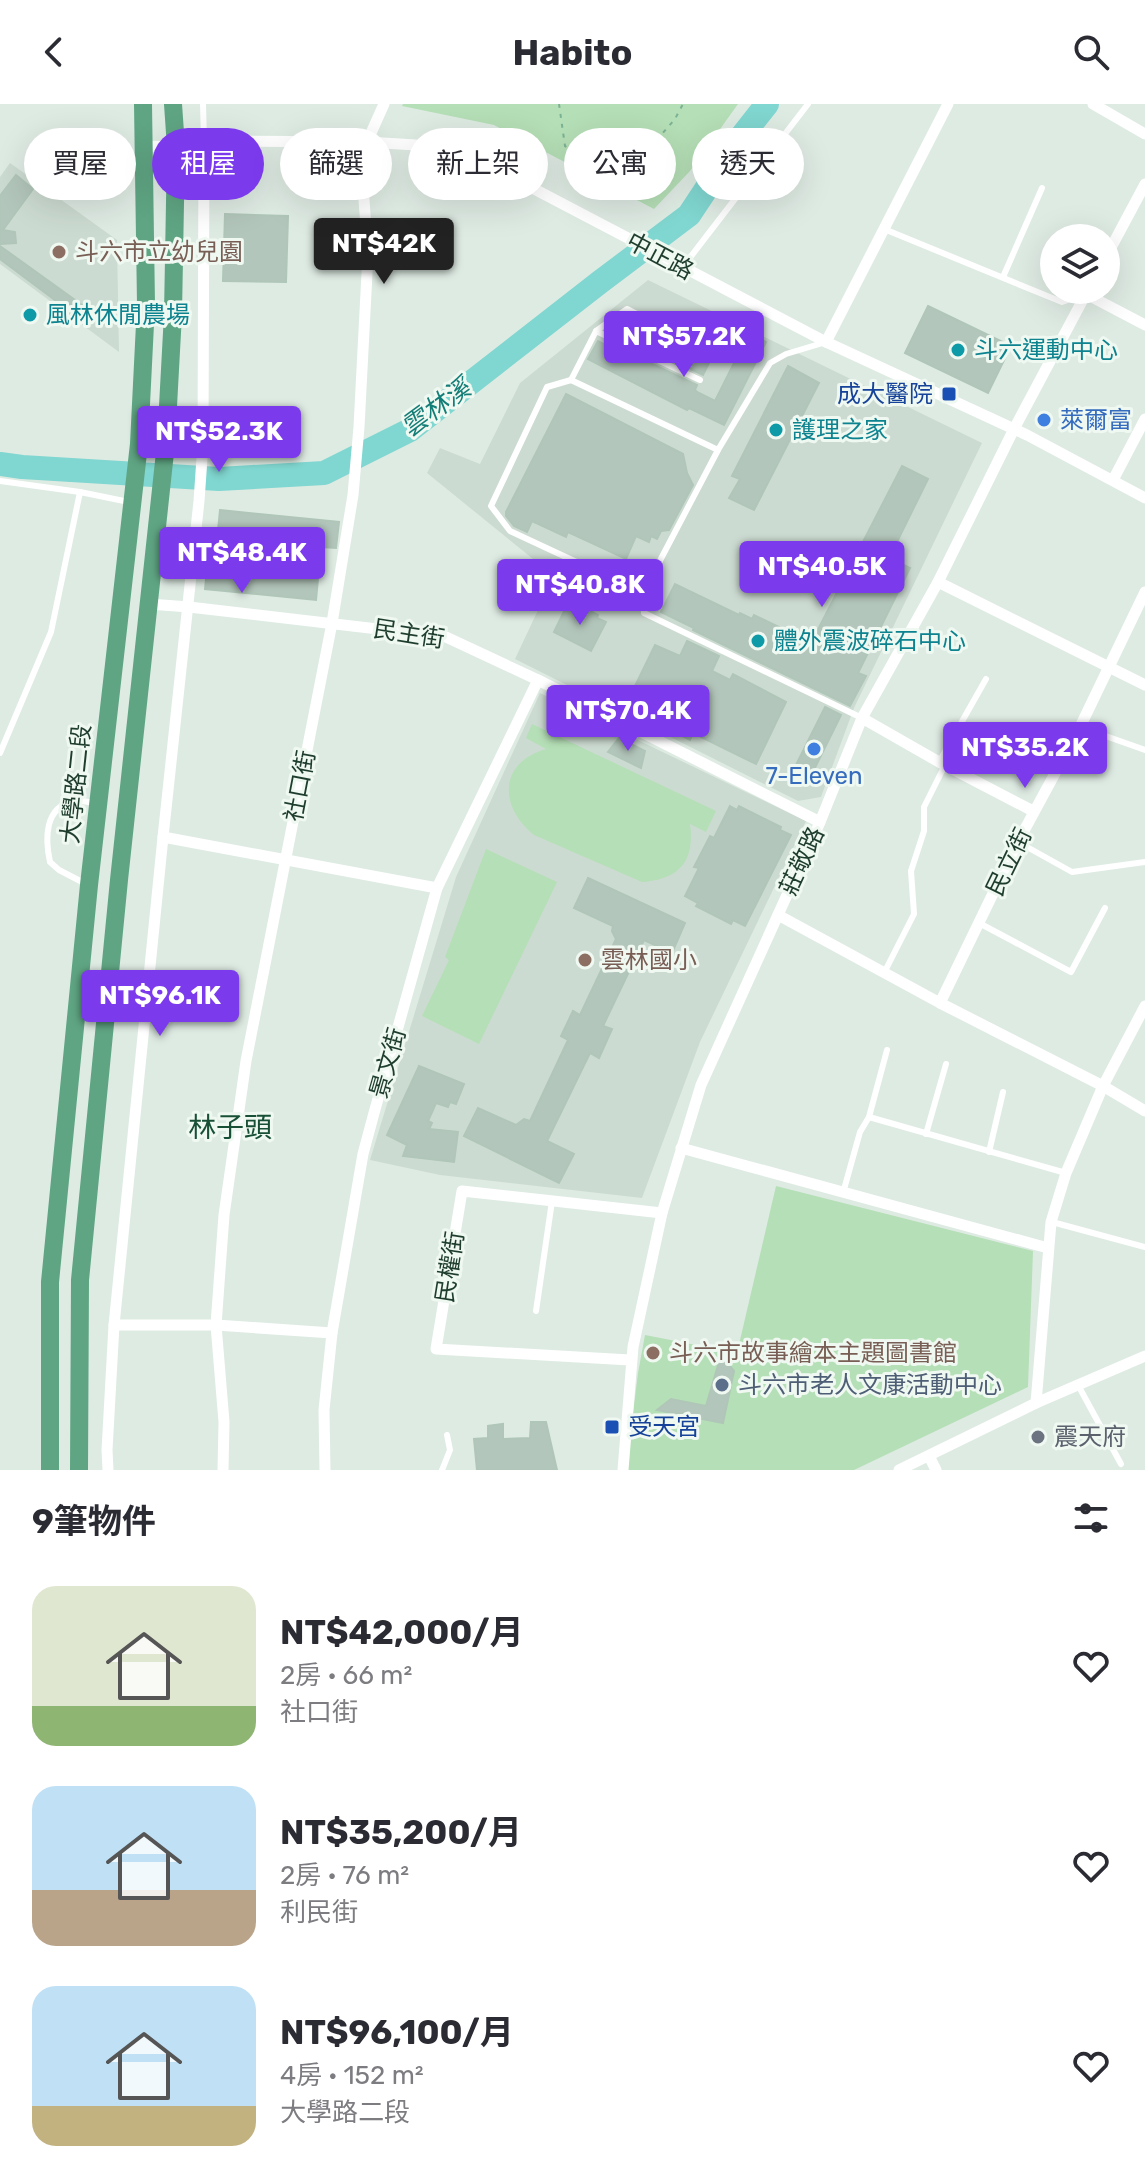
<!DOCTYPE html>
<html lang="zh-TW">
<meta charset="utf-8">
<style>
:root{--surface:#fff;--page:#f7f7f7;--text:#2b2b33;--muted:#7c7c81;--accent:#7c3aed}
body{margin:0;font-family:Rubik,"Noto Sans TC",sans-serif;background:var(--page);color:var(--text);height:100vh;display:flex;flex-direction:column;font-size:30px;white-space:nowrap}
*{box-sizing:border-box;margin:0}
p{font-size:26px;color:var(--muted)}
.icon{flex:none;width:44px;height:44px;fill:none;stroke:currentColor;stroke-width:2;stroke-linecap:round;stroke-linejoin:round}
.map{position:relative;height:1366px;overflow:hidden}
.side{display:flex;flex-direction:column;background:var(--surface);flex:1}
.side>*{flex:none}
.guide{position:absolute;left:24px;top:24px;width:1098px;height:72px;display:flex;gap:16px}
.controls{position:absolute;left:1040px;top:120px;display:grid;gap:16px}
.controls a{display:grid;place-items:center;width:80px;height:80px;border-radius:50%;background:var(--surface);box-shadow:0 8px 32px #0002;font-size:40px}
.price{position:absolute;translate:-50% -68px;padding:0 18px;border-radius:8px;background:var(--accent);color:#fff;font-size:26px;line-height:52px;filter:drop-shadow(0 2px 4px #0008)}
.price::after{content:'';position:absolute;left:50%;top:48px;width:24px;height:18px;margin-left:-12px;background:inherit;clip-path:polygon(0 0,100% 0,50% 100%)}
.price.selected{background:#222;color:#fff}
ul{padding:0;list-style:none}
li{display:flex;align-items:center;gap:24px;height:200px;padding:0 32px}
li span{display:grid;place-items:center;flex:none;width:224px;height:160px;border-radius:24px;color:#555}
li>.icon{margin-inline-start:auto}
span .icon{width:96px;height:96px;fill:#fffc;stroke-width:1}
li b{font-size:34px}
h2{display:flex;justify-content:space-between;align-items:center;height:96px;padding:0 32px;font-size:34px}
.tag{padding:0 28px;border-radius:36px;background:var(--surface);box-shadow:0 8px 32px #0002;font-size:28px;line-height:72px}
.tag.selected{background:var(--accent);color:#fff}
header{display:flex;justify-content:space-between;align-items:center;height:104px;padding:0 32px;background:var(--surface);font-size:36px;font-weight:700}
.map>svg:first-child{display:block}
.built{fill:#ccdbd1}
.green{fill:#b5dfb6}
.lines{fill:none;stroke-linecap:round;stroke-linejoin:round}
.river{stroke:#80d6d0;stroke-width:24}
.building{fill:#b3c6bb;stroke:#b0c6b8;stroke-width:2}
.path{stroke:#7cb294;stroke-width:2;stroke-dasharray:4 6;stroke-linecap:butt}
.lane{stroke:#fff;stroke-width:6}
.street{stroke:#fff;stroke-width:11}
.primary{stroke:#5fa583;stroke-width:18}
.education-dot{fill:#8d6e63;stroke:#eff8f1;stroke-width:3}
.culture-dot{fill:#0f9aa8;stroke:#eff8f1;stroke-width:3}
.transit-dot{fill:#1a4fb4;stroke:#eff8f1;stroke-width:3}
.shop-dot{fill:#3f7fe0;stroke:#eff8f1;stroke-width:3}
.service-dot{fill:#5c6f8a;stroke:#eff8f1;stroke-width:3}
.worship-dot{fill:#6b7280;stroke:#eff8f1;stroke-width:3}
.labels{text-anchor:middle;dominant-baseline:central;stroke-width:6;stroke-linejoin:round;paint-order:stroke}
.education-label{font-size:24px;fill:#785e54;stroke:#eff8f1;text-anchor:start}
.street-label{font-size:24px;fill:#1e3d2d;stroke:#eff8f1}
.culture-label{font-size:24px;fill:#0d838f;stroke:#eff8f1;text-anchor:start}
.transit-label{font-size:24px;fill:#164399;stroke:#eff8f1;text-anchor:end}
.shop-label{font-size:24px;fill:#366cbe;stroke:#eff8f1;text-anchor:start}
.service-label{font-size:24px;fill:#4e5e75;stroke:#eff8f1;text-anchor:start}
.worship-label{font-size:24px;fill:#5b616d;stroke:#eff8f1;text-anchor:start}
.water-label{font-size:26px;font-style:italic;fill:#137e77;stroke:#eff8f1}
.quarter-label{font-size:28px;fill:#185036;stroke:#eff8f1}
</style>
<header><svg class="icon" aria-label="back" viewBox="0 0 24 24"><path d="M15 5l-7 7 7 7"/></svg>Habito<svg class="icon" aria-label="search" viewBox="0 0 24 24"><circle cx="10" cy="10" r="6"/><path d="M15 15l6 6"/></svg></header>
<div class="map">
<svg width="1145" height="1366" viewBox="0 0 1145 1366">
<rect width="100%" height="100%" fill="#deebe3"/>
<g class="built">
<path d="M10,59L117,136L119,248L0,160V73Z"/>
<path d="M648,176L982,339L854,604L821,693L798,697L515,555L554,472L427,369L440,344L480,360L520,279Z"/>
<path d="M540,589L806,717L700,938L642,1094L440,1071L370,1056L456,773Z"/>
</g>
<g class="green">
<path d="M403,0H738L690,67L654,105L494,21L402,2Z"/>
<path d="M532,620L716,707L706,728L690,720C695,758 679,775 642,778L534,731C499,703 498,659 546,645L526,634Z"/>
<path d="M486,745L557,778L479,940L422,912L449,856L445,853Z"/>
<path d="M776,1082L1033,1147L1028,1283L854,1366H626L638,1269L645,1231L737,1249Z"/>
</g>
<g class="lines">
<path class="river" d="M0,360L22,363L219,375L324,369L410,326L600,178L689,111L738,37L767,0"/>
</g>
<g class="building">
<path d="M16,71L33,85L3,126L15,128L16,139L0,140V92Z"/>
<path d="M225,110L288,112L286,178L223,177Z"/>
<path d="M0,142L82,201L75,211L0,155Z"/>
<path d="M928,202L1011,242L988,289L905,249Z"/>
<path d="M643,220L712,253L703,271L634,238Z"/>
<path d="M749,229L766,238L724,321L689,304L687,306L588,255L598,237L627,252L629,249L697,281L695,286L697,288L715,297Z"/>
<path d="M788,262L819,279L754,406L729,394L740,375L732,372Z"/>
<path d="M566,290L683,350L687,369L693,381L669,426L661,427L657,435L651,432L649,438L636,432L626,455L568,428L566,433L532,417L527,428L514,422L506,412V408Z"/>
<path d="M902,362L928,375L889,454L910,464L858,569L866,572L850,602L693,526L694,524L661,508L675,480L739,511L740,509L752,515L754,511L787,527L785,530L809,543Z"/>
<path d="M220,406L339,418L336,444L321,443L316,496L205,485L208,456L215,457Z"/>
<path d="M567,501L577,506L579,501L598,511L597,514L606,518L591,547L554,528Z"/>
<path d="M687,537L719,552L712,567L730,576L733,570L786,598L756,660L693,629L690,636L676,629L679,622L657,612L664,596L635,582L655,541L680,552Z"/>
<path d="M825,603L841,611L806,682L790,673Z"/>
<path d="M619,634L645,647L641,664L608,648Z"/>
<path d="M730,702L737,706L739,702L781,723L780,726L791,731L745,822L733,816L731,820L696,802L698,799L685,792L699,764L694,763L710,732L714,734Z"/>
<path d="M588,774L685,819L672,849L644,836L603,922L612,925L599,954L590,949L547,1037L574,1050L559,1079L464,1032L478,1004L516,1021L524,1015L530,1017L568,936L561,932L573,907L580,911L616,835L612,827L613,822L574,804Z"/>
<path d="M419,962L464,980L456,1000L450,998L448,1003L436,999L428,1017L432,1019L429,1025L458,1028L454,1058L403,1052L407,1041L387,1031Z"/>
<path d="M721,1251L734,1267L723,1319L657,1306L671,1295L706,1302Z"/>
<path d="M531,1318H546L557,1366H477L474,1335L488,1334V1322L503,1320V1335L530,1334Z"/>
</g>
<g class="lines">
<path class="path" d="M559,0L565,42L587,54L609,52L655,38L675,15L683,0"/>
<g class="lane">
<path d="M203,0L204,36"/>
<path d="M884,125L1062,198L1083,191"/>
<path d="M682,164L808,0"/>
<path d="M1003,173L1042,84"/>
<path d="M596,227L700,276"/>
<path d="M826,238L786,250L770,259L718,346L643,489L644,509L862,614"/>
<path d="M571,276L596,227L627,205L672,228"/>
<path d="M0,377L80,388"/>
<path d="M643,489L510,427L491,402L547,283L571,276L718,346"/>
<path d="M1080,623L1145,646"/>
<path d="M0,649L51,528L80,388L129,398"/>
<path d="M939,658L986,575"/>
<path d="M1018,738L1072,768L1145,758"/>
<path d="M86,780L59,766L50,758C45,735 44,703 74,697C80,696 89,698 95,699"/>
<path d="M979,819L1071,868L1105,804"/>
<path d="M884,869L914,810L911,767L924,727V703L945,661"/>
<path d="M869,1013L887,946"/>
<path d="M926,1030L946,960"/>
<path d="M989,1048L1003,988"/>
<path d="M843,1089L860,1028L869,1013L1066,1069"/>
<path d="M1052,1118L1145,1143"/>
<path d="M536,1207L552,1097"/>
<path d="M1078,1281L1121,1360"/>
<path d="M442,1366L450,1346L447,1331"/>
</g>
<g class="street">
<path d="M1093,0L1145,30"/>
<path d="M145,42L176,43L204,37L367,38L432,42L479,56L826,238L1027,331L1145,394"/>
<path d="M1106,153L1145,80"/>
<path d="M1086,190L1145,221"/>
<path d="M826,238L948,0"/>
<path d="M1113,376L1145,315"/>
<path d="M938,478L1145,581"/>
<path d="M149,500L189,503L446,533L538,576L820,718"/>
<path d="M862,614L939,658L1033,707"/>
<path d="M163,733L437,784"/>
<path d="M778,811L940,899L1103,982L1145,1007"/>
<path d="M940,899L1018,738L1080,623L1145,488"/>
<path d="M681,1044L1048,1144"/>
<path d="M114,1221H216L332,1229"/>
<path d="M630,1256L436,1245L462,1087L662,1109"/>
<path d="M1036,1299L1051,1118L1066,1069L1103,982L1145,902"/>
<path d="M929,1352L936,1366"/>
<path d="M108,1366L107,1346L114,1221L163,733L199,397L203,340L204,37"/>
<path d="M223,1366L224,1318L216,1221L224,1111L246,957L332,519L353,391L359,323L368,150L362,69L367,38L384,0"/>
<path d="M325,1366L324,1306L332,1229L363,1050L374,1009L437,784L538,576"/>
<path d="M623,1366L633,1243L662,1109L701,981L820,718L862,614L938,478L1014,325L1088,186"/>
<path d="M899,1366L1036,1299L1145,1252"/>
</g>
<g class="primary">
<path d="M50,1366V1178L89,781L139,340L146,200L143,0"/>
<path d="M79,1366L80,1176L119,776L166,339L173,210L176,43L173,0"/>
</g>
</g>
<g class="education-dot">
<circle cx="59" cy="148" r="8"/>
<circle cx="585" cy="856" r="8"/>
<circle cx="653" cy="1249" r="8"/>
</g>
<g class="culture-dot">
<circle cx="30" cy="211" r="8"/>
<circle cx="958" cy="246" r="8"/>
<circle cx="776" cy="326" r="8"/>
<circle cx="758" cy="537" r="8"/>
</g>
<g class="transit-dot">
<rect x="941" y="282" width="16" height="16" rx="4"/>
<rect x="604" y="1315" width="16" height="16" rx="4"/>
</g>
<g class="shop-dot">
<circle cx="1044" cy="316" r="8"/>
<circle cx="814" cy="645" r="8"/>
</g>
<circle class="service-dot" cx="722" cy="1281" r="8"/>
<circle class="worship-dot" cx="1038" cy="1333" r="8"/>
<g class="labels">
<g class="education-label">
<text x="75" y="148">斗六市立幼兒園</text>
<text x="601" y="856">雲林國小</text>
<text x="669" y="1249">斗六市故事繪本主題圖書館</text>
</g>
<g class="street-label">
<text transform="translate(660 152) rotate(28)">中正路</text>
<text transform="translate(409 530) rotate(9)">民主街</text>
<text transform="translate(76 680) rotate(-84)">大學路二段</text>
<text transform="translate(300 682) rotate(-79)">社口街</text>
<text transform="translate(802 757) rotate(-65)">莊敬路</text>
<text transform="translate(1009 758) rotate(-64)">民立街</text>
<text transform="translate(388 959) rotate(-74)">景文街</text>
<text transform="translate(450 1163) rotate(-81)">民權街</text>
</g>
<g class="culture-label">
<text x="46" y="211">風林休閒農場</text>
<text x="974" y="246">斗六運動中心</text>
<text x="792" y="326">護理之家</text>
<text x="774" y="537">體外震波碎石中心</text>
</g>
<g class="transit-label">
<text x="933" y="290">成大醫院</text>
<text x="628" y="1323" text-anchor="start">受天宮</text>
</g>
<g class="shop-label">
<text x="1060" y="316">萊爾富</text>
<text x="814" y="672" text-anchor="middle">7-Eleven</text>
</g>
<g class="service-label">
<text x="738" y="1281">斗六市老人文康活動中心</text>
</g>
<g class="worship-label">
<text x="1054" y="1333">震天府</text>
</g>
<g class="water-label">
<text transform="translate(436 304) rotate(-36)">雲林溪</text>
</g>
<g class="quarter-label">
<text x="230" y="1023">林子頭</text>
</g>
</g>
</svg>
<div class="controls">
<a><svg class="icon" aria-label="layers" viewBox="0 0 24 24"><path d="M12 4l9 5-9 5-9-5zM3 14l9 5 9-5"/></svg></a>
</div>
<b class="price selected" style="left:384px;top:182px">NT$42K</b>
<b class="price" style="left:684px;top:275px">NT$57.2K</b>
<b class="price" style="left:219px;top:370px">NT$52.3K</b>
<b class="price" style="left:242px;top:491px">NT$48.4K</b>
<b class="price" style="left:822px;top:505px">NT$40.5K</b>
<b class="price" style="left:580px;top:523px">NT$40.8K</b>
<b class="price" style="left:628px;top:649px">NT$70.4K</b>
<b class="price" style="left:1025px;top:686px">NT$35.2K</b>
<b class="price" style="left:160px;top:934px">NT$96.1K</b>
<div class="guide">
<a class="tag">買屋</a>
<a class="tag selected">租屋</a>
<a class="tag">篩選</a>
<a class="tag">新上架</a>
<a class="tag">公寓</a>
<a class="tag">透天</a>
</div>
</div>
<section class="side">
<h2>9筆物件<svg class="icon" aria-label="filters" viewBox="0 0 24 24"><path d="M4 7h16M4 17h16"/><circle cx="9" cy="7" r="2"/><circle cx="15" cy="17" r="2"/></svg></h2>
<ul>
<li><span style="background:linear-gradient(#dfe7d0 75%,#8fb573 0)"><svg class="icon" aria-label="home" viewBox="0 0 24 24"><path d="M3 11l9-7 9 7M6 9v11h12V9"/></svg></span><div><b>NT$42,000/月</b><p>2房 · 66 m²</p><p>社口街</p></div><svg class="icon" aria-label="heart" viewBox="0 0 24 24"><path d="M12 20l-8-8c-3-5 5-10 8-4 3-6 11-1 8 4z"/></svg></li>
<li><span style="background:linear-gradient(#bfe0f5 65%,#b9a48a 0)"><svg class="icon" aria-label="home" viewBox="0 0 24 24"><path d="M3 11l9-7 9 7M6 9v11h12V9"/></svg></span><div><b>NT$35,200/月</b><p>2房 · 76 m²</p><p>利民街</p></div><svg class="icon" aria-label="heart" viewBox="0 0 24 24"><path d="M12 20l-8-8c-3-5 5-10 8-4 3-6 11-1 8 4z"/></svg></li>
<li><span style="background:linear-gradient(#bfe0f5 75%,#c2b280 0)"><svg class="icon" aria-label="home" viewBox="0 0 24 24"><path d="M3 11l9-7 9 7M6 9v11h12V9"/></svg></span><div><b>NT$96,100/月</b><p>4房 · 152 m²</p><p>大學路二段</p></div><svg class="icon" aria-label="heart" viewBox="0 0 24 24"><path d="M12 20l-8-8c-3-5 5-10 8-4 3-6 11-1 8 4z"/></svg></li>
</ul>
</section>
